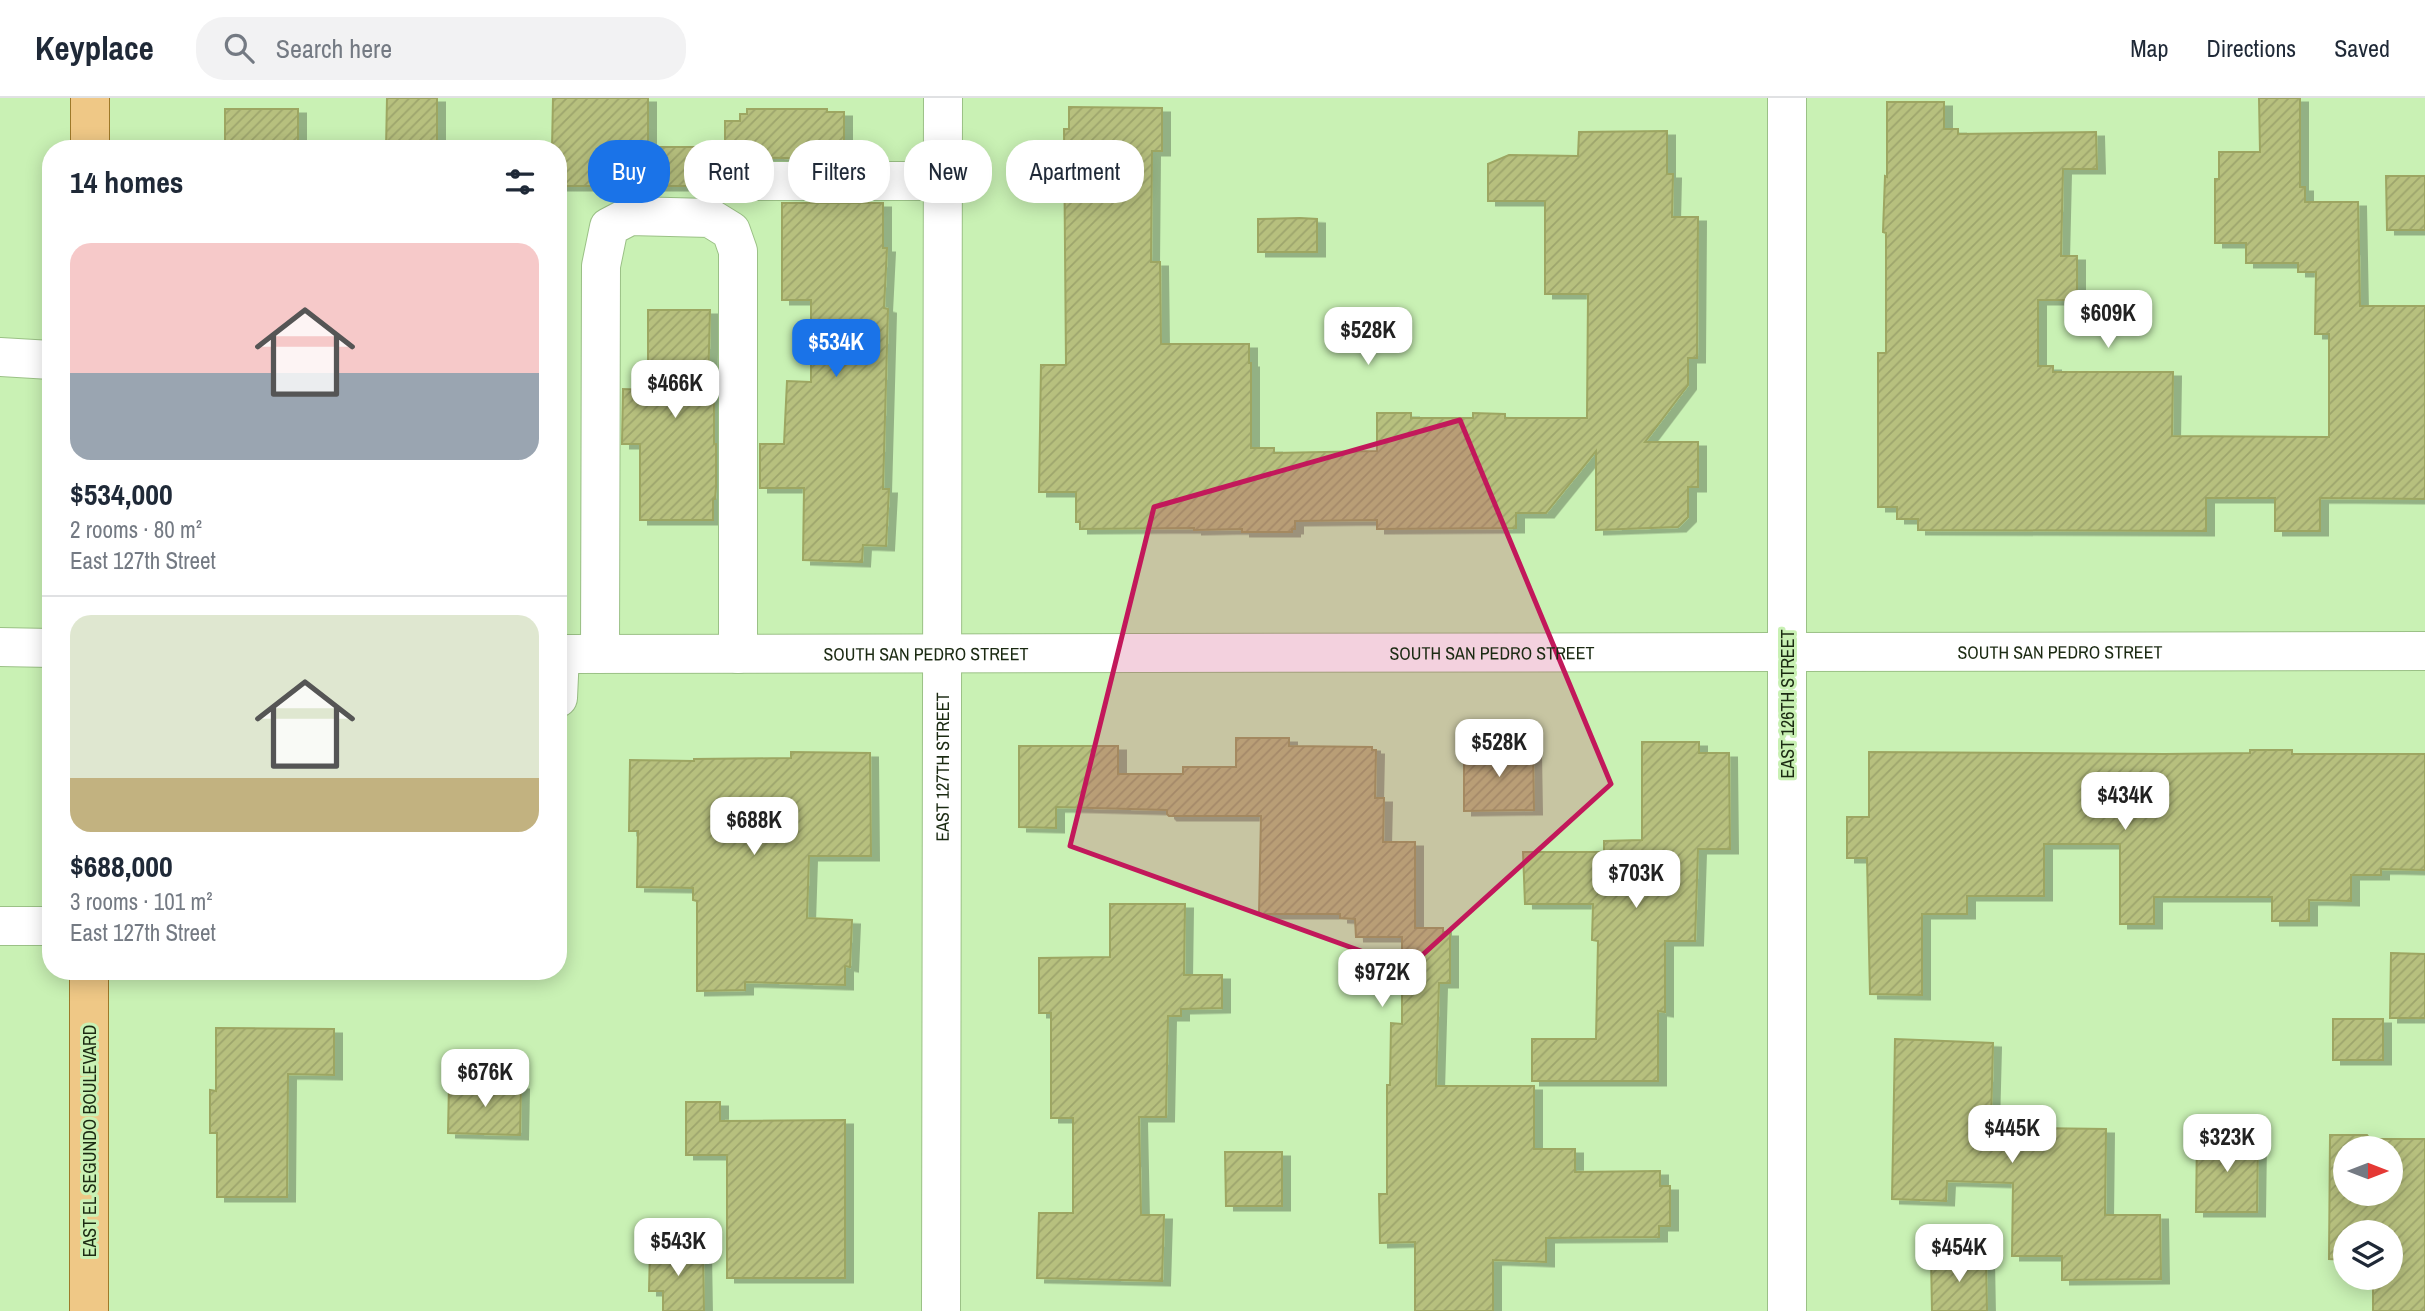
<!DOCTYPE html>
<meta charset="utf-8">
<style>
:root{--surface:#fff;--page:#f2f2f3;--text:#1f2937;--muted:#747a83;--line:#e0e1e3;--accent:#1a73e8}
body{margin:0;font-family:"Archivo Narrow",sans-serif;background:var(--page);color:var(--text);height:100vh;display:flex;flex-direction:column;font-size:26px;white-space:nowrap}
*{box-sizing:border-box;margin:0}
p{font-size:23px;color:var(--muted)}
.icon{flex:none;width:38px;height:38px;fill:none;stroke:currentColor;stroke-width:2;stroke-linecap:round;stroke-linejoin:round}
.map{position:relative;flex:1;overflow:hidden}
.sheet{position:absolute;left:42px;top:42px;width:525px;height:840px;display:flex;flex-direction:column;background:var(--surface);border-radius:28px;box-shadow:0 4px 18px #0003}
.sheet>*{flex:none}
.banner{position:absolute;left:588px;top:42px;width:665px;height:63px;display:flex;gap:14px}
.needle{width:46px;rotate:90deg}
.fabs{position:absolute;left:2333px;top:1038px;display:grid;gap:14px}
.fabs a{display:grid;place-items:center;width:70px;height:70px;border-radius:50%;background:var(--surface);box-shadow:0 4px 18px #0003;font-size:35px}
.price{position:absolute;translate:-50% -60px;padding:0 16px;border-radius:14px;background:#fff;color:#222;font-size:23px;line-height:46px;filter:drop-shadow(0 2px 4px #0008)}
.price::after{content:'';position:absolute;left:50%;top:42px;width:21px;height:16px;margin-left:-10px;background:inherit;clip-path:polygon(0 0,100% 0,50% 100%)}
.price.selected{background:var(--accent);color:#fff}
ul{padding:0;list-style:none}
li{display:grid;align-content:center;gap:14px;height:371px;padding:0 28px}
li+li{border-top:2px solid var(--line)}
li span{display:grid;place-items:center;height:217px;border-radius:21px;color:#555}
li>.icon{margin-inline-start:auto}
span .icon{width:126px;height:126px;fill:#fffc;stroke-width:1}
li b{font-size:30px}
h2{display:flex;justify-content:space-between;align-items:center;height:84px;padding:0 28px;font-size:30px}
.chip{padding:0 24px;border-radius:28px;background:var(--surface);box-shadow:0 4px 18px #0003;font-size:24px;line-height:63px}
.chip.selected{background:var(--accent);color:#fff}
header{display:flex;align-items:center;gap:42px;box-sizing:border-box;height:98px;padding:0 35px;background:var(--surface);border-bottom:2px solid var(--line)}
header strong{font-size:33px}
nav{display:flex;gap:38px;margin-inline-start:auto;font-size:24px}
.search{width:490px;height:63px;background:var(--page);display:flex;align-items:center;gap:18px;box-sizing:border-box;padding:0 24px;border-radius:28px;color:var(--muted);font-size:26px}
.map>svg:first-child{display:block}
.building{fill:url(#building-hatch);stroke:#9da662;stroke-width:2;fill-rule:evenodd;filter:url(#shadow)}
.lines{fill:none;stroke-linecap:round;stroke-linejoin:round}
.minor-casing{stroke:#9bc186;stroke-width:40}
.major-casing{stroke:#9e7929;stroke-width:40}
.minor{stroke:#fff;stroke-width:38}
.major{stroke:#efc886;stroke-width:38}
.marked{fill:#c2185b;fill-opacity:0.2;stroke:#c2185b;stroke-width:5;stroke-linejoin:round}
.labels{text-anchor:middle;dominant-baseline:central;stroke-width:6;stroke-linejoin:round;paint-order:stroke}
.street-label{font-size:18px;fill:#1b2a12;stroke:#c9f1b4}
</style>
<header>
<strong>Keyplace</strong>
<div class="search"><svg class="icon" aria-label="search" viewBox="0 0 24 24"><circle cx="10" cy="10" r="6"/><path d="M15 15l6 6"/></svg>Search here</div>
<nav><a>Map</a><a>Directions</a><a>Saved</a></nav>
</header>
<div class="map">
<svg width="2425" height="1213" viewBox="0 0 2425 1213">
<defs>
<pattern id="building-hatch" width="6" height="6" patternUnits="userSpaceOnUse" patternTransform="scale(1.75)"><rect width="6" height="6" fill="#b7c07e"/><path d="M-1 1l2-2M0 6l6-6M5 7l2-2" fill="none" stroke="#9da56c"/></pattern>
<filter id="shadow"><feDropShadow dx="8" dy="4.5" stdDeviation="0" flood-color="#0004"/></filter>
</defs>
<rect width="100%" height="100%" fill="#c9f1b4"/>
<g class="building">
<path d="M387,0H437V51H386Z"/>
<path d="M553,0H648V49H710V67L705,79L707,88H558V51H552Z"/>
<path d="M2259,0H2300V89H2305V104H2358L2360,208H2425V401L2320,400V433H2275V400H2206V433L1918,432V421H1897V409H1878V255H1886V135L1883,134L1885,78L1887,79V4H1944V31H1958V36L2096,34L2097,71H2063L2061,158H2077V202H2038V268H2053V274H2173L2172,338L2329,339V236H2315L2316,174H2298V165H2246V145H2215V81H2219V54H2260Z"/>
<path d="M1069,9L1162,10V53H1152L1151,164H1160L1161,246H1249V265H1251V350H1274V355L1377,353V315H1411V320H1473V315L1505,316V320H1587L1588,196H1545V103H1488V66L1509,57L1578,58L1579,34L1667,33V76H1673L1672,119H1698L1697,260H1688V287L1645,344H1698V389H1688V419L1678,429L1596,432V353L1546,415H1516V430L1377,431V422L1295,423V431H1292V434H1242V431L1194,432V430L1080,431V424H1076V394H1039L1041,267H1066L1064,31H1069Z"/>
<rect x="225" y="11" width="73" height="40"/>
<path d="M747,11H827V14H844V61L725,59V23H740V16H747Z"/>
<path d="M2386,78H2425V132H2387Z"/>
<path d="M782,105H883V150H887L884,210L888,211L883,391H889L886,448L863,447L862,464L803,462L804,390H760V346H784L787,283L811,284V202H782Z"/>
<path d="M1300,120L1317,121V154H1258V121Z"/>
<path d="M648,212H710L708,292H714V346H716V389L715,401H713V422H640V346H622L623,291L648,292Z"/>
<path d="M1236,640H1289V648L1372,649V652H1376L1375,700H1384L1383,744H1415V830H1443V834H1450V885H1439L1436,988H1534V1051H1575V1074L1660,1073V1088H1670V1128H1659V1139L1546,1140V1164L1493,1162V1213H1415V1144L1380,1145L1379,1096H1387V987H1390L1391,925L1402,926V839H1356L1355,821L1340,820V816H1259L1261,718H1169L1167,716V712L1056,709V730L1019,729V648H1118V676H1183V669H1236Z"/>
<path d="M1642,644H1699V655H1729L1730,751H1698L1695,843H1665V914L1658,913V983H1532V941H1596L1598,843L1592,842L1593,806H1525L1523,754H1604V743L1642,742Z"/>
<path d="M1464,649H1533L1534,712L1464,713Z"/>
<path d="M2250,652H2292V656H2425V772L2381,771V777H2351V803L2309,802V823H2272V799H2154V826H2120V746H2044V798H1967V816H1922V897L1870,896L1867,760H1847V719H1869V654L2165,656L2250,655Z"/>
<path d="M791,654L870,655L871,758H809L807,820L852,822L850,869L845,868V887L745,884V892L697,893V803L693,802V790L637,789L638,733H629L630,662L694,663V661L791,660Z"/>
<path d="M1110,806H1185L1184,877H1222V910L1181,911V918H1168L1166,1019H1139L1141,1117H1164L1162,1183L1037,1180L1039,1115H1073V1020H1051V915H1039V860L1110,859Z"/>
<path d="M2391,855L2425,856V920H2390Z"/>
<rect x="2333" y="921" width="50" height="41"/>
<path d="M216,930L334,931V977L288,976L287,1099H217V1035H210V992L216,993Z"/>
<path d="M1895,941L1993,945L1991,1024H2032V1030L2106,1031L2105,1117H2160L2161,1181L2062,1182V1158H2012L2013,1085L1947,1083L1946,1103L1892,1101Z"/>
<path d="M449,986L521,987L520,1037L448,1035Z"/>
<path d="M686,1004H720V1023L845,1022V1180H727V1057H686Z"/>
<path d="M2330,1037H2367L2370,1041H2425V1213H2373V1180H2390V1134H2345V1162L2329,1161ZM2345,1050H2390V1096H2345Z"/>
<path d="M2197,1038L2258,1039L2257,1114H2196Z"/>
<path d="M1225,1054H1282V1108H1226Z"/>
<path d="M650,1149L703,1150L704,1213H663V1193H649Z"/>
<path d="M1986,1158L1987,1213H1932L1931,1159Z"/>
</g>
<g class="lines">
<defs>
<g id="minor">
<path d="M1787,0V1213"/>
<path d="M727,80L757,83H943"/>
<path d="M0,259L51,262"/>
<path d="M0,549L51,550"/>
<path id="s1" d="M558,556L2425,553"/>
<path d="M600,556L601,168L609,129L630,118L710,120L731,133L738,153V556"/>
<path d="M558,600L560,556"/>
<path d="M0,828H51"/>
<path id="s2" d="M941,1213L943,0"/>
</g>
<g id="major">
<path d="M90,51V0"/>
<path d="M89,873V1213"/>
</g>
</defs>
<use href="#minor" class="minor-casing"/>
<use href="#major" class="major-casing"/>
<use href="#minor" class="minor"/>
<use href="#major" class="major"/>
</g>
<path class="marked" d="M1460,322L1611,686L1408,870L1070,748L1154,409Z"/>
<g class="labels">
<g class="street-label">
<text stroke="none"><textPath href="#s1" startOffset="1502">SOUTH SAN PEDRO STREET</textPath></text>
<text stroke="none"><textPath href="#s1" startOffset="934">SOUTH SAN PEDRO STREET</textPath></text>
<text stroke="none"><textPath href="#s1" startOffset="368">SOUTH SAN PEDRO STREET</textPath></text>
<text transform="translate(1787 606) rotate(-90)">EAST 126TH STREET</text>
<text stroke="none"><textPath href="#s2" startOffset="544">EAST 127TH STREET</textPath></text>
<text transform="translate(89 1043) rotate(-90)">EAST EL SEGUNDO BOULEVARD</text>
</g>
</g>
</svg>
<div class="fabs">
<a><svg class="needle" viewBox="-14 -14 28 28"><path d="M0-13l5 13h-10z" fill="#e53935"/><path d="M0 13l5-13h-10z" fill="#747a83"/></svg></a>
<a><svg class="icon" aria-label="layers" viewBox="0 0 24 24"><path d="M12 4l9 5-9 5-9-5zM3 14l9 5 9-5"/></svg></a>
</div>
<b class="price" style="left:2108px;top:252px">$609K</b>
<b class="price" style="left:1368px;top:269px">$528K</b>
<b class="price selected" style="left:836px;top:281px">$534K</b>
<b class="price" style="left:675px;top:322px">$466K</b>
<b class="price" style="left:1499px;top:681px">$528K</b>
<b class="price" style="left:2125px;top:734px">$434K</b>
<b class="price" style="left:754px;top:759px">$688K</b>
<b class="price" style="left:1636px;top:812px">$703K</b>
<b class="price" style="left:1382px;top:911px">$972K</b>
<b class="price" style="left:485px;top:1011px">$676K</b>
<b class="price" style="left:2012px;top:1067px">$445K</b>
<b class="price" style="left:2227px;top:1076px">$323K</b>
<b class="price" style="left:678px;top:1180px">$543K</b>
<b class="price" style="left:1959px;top:1186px">$454K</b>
<div class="banner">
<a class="chip selected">Buy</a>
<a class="chip">Rent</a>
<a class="chip">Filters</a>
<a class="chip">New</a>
<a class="chip">Apartment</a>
</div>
<section class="sheet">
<h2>14 homes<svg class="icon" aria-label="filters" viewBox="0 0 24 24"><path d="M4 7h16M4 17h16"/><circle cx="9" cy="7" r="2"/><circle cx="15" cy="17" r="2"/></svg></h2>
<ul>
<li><span style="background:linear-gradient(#f6c9c9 60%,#9aa5b1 0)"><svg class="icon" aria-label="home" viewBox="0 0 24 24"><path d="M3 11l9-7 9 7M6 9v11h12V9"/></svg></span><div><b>$534,000</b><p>2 rooms · 80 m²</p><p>East 127th Street</p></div></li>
<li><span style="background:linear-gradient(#dfe7d0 75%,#c2b280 0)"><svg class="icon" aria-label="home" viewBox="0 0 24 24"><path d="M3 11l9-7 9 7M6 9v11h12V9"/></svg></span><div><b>$688,000</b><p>3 rooms · 101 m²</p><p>East 127th Street</p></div></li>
</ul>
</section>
</div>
